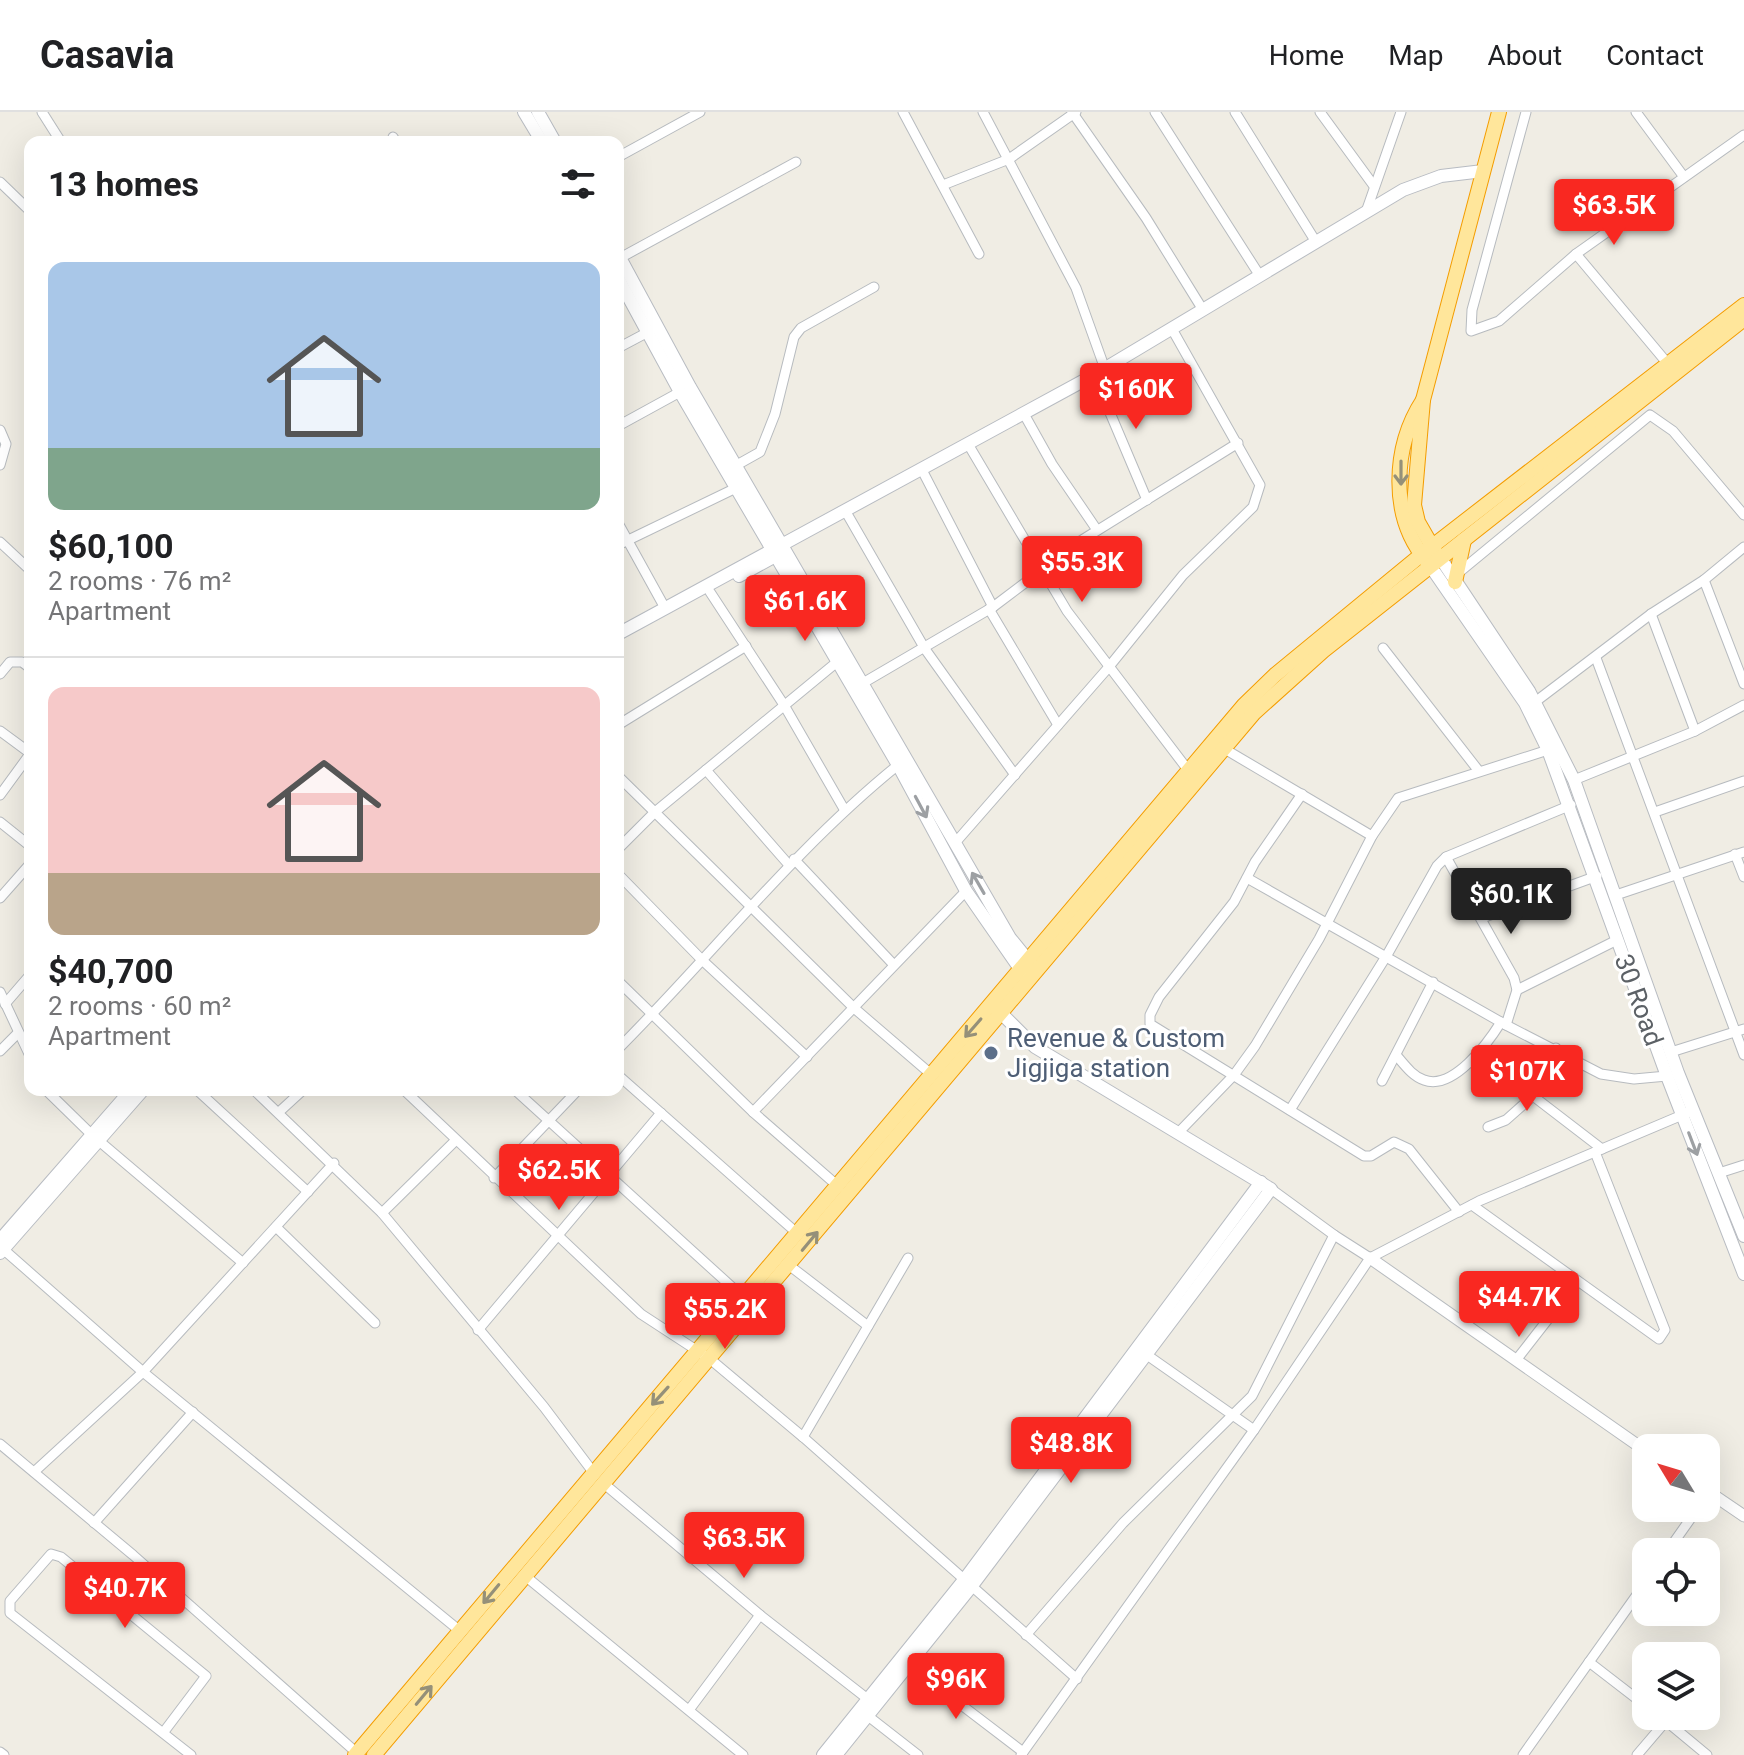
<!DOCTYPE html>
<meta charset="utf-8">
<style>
:root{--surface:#fff;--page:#f6f6f6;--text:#202124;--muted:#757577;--line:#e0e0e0;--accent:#f92821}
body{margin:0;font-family:Roboto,sans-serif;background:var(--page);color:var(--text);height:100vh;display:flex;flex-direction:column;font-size:30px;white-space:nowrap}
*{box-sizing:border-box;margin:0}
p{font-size:26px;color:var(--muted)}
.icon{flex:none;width:44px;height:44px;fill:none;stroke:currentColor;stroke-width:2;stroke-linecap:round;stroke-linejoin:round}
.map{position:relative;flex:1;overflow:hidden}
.drawer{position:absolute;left:24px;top:24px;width:600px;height:960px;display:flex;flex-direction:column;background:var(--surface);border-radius:16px;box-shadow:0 8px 32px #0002}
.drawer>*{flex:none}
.needle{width:52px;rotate:308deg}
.buttons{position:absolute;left:1632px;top:1322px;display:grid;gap:16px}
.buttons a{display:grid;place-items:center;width:88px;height:88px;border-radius:16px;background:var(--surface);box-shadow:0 8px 32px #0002;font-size:40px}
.price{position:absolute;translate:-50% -68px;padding:0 18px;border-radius:8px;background:var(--accent);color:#fff;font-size:26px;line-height:52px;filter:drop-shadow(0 2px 4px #0008)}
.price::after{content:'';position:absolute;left:50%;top:48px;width:24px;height:18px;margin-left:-12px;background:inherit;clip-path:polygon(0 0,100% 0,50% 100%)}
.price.selected{background:#222;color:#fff}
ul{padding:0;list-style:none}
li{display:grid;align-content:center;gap:16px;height:424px;padding:0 24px}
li+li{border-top:2px solid var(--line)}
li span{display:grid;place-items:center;height:248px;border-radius:16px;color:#555}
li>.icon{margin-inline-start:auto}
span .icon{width:144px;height:144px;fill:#fffc;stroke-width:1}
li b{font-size:34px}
h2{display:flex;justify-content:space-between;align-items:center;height:96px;padding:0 24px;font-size:34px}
header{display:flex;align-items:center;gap:48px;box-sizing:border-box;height:112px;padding:0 40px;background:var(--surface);border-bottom:2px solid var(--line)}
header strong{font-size:38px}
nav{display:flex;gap:44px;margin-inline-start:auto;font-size:28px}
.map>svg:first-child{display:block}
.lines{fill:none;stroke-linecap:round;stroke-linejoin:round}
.minor-casing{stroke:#b7bbbf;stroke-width:11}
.tertiary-casing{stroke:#b7bbbf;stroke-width:13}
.secondary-casing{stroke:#b8bcc2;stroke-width:14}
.trunk-casing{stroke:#f49d00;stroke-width:16}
.minor{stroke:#fff;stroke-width:9}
.tertiary{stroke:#fff;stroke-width:11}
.secondary{stroke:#fff;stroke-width:12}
.trunk{stroke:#ffe69b;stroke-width:14}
.oneway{stroke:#959079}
.oneway2{stroke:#9da0a3}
.service-dot{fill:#5c6f8a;stroke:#fff;stroke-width:3}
.labels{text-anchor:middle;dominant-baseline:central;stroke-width:6;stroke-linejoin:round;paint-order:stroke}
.street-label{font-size:26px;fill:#5c6166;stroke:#fff}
.service-label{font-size:26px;fill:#4e5e75;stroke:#fff;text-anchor:start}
</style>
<header>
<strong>Casavia</strong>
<nav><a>Home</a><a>Map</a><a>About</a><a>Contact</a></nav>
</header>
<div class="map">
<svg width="1744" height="1643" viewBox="0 0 1744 1643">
<rect width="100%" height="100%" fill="#f0ede4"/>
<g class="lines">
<defs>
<g id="minor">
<path d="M42,0L61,30"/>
<path d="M903,0L979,142"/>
<path d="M983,0L1076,176L1105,257"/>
<path d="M1072,0L1146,106L1203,198"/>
<path d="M1155,0L1260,164"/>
<path d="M1235,0L1316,130"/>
<path d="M1320,0L1374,74"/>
<path d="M1526,0L1472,198L1471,219L1499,209L1576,142L1744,23"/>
<path d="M1636,0L1684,65"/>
<path d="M393,25L396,30"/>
<path d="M618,45L700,0"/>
<path d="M0,70L30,99"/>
<path d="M943,73L1009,47L1076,0"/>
<path d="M1366,100L1401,0"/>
<path d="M1576,142L1668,252"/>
<path d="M620,146L796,50"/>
<path d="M618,236L650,219"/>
<path d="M1094,263L1147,388"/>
<path d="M1024,302L1052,352L1097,418"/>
<path d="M618,314L680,280"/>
<path d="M0,318L6,332L0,353"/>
<path d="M968,332L1067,499L1188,658"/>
<path d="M735,354L760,340L775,302L794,225L801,216L874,175"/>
<path d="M922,358L993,495"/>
<path d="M846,400L925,537L1015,663"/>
<path d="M618,411L665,496"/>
<path d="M0,430L30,458"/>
<path d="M618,433L736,376"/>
<path d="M1457,462L1650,303L1673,319L1744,403"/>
<path d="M1704,468L1744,572"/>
<path d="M710,480L784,593L844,697"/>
<path d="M989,497L1058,613"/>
<path d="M1651,502L1695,619"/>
<path d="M1383,536L1478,658"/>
<path d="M1596,546L1744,943"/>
<path d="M0,562L10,550H22L30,556"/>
<path d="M863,571L993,495L1082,428L1238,331"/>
<path d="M1535,590L1651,502L1704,468L1744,435"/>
<path d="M618,613L746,534"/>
<path d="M0,619L30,641"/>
<path d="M1223,636L1372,724"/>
<path d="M706,658L789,753"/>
<path d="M618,664L854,896L932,963"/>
<path d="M1574,668L1695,619L1744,593"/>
<path d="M1302,682L1255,750L1234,790L1159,885L1150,903V912L1364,1044H1371L1394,1030L1409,1037L1459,1100"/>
<path d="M0,683L30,642"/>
<path d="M1655,700L1744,669"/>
<path d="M0,710L30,734"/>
<path d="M955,731L1108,556L1183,463L1253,395L1260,373L1172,217"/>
<path d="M618,737L655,700L837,550"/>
<path d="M1735,742L1744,765"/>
<path d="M1446,745L1514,866L1517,878L1506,913"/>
<path d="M794,747L893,852"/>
<path d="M618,762L702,848L807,945"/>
<path d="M1247,766L1506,913L1601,962L1634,967L1667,964"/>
<path d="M1616,783L1744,740"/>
<path d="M0,786L30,752"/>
<path d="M1482,806L1597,764"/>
<path d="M618,869L753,1000L839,1075"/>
<path d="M1517,878L1617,828"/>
<path d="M0,880L30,944"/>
<path d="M5,892L30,863"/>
<path d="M1556,936L1533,984L1602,1037"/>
<path d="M618,937C712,843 794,737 898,653"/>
<path d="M0,939L18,921"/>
<path d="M1671,940L1744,917"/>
<path d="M1396,943C1404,952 1412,964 1424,968C1453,979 1488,931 1501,910"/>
<path d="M618,963L798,1122"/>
<path d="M1382,969L1433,870"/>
<path d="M46,978L92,1023L243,1151"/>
<path d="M197,978L308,1080"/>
<path d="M254,978L382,1101L544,1295L593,1360"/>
<path d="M404,978L641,1202L710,1247L803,1325L1077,1567"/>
<path d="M515,978L744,1186"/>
<path d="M1290,998L1387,843L1437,754L1446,745L1571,693"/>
<path d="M279,1000L303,978"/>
<path d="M753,1000L966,779"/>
<path d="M1488,1015L1506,1008L1533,984"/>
<path d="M1179,1020L1234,963L1255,934L1319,827L1372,724L1398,686L1548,638"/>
<path d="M1719,1061L1744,1053"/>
<path d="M494,1066L578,978"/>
<path d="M1472,1093L1659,1227L1665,1218L1595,1040"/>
<path d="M382,1101L455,1029"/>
<path d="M276,1115L375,1211"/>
<path d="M1334,1123L1370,1146"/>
<path d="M3,1137L143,1260L460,1519"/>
<path d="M790,1154L868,1214"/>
<path d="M478,1218L661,1001"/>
<path d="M1147,1243L1254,1318"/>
<path d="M1517,1247L1577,1170"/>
<path d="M803,1325L908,1146"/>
<path d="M0,1332L133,1443L357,1641"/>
<path d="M34,1360L143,1260L334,1051"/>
<path d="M602,1370L760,1503L869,1588"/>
<path d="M94,1411L193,1300"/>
<path d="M1667,1440L1698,1396"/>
<path d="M524,1463L743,1643"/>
<path d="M1026,1523L1123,1411L1252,1284L1334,1123L1271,1077"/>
<path d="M1589,1550L1646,1594"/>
<path d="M909,1553L1023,1640"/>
<path d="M689,1598L760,1503"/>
<path d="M868,1604L918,1643"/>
<path d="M1660,1604L1707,1643"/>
<path d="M163,1621L206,1564L61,1445L51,1442L10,1489V1501L191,1643"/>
<path d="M0,1640L4,1643"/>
<path d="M1021,1643L1254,1318L1370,1146L1479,1089L1687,1001"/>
<path d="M1523,1643L1646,1470"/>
<path d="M1637,1643L1666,1609"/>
</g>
<g id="tertiary">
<path d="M1370,1146L1646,1339"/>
<path d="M1706,1378L1744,1404"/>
</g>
<g id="secondary">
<path d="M524,0L542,30"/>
<path d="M538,0L555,30"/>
<path d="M618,142L690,275L955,731L1010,826L1032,853"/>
<path d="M618,166L680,280L898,653L966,779L1025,864"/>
<path d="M1441,447L1529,579L1574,668L1678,961L1744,1124"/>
<path d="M1431,455L1525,591L1548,638L1667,964L1744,1162"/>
<path d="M739,464L779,442"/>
<path d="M618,522L1094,263L1403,78L1441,64L1483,59"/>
<path d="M0,1128L131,978"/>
<path d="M0,1141L143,978"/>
<path d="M823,1643L964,1468L1261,1070"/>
<path d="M836,1643L971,1475L1271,1077L1035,935L996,896"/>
</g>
<g id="trunk">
<path d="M1423,288C1393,334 1389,404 1426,448"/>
<path d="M1437,443L1418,410L1414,393L1423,288L1499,0"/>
<path d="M1455,470L1464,428"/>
<path d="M355,1643L1244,593L1275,563L1421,443L1744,193"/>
<path d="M374,1643L1254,601L1323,539L1744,207"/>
</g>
</defs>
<use href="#minor" class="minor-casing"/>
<use href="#tertiary" class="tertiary-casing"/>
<use href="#secondary" class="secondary-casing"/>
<use href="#trunk" class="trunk-casing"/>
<use href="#minor" class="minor"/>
<use href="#tertiary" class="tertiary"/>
<use href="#secondary" class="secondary"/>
<use href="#trunk" class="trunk"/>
</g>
<defs><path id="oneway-shaft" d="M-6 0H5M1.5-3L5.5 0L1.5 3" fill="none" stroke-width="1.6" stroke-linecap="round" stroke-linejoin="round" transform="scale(2)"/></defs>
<g class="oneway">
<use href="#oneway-shaft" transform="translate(1401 361) rotate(90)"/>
<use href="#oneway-shaft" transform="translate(973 916) rotate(131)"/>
<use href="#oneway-shaft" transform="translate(810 1129) rotate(-50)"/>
<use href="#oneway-shaft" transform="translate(660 1284) rotate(132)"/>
<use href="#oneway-shaft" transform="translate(491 1482) rotate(130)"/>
<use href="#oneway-shaft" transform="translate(424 1583) rotate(-50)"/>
</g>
<g class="oneway2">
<use href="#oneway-shaft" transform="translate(921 695) rotate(62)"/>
<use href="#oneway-shaft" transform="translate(978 771) rotate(-120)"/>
<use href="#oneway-shaft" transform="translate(1693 1032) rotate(69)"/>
</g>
<circle class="service-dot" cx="991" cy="941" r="8"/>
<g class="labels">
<g class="street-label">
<text transform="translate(1639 888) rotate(70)">30 Road</text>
</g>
<g class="service-label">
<text x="1007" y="926">Revenue &amp; Custom<tspan x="1007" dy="30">Jigjiga station</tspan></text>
</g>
</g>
</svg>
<div class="buttons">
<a><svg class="needle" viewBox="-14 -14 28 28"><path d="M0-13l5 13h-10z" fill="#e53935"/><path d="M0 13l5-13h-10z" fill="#757577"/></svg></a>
<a><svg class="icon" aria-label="locate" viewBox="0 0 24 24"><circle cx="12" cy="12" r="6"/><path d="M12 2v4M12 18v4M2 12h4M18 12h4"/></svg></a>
<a><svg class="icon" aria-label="layers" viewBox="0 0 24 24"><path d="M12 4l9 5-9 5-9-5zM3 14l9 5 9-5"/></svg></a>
</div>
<b class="price" style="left:1614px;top:135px">$63.5K</b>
<b class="price" style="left:1136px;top:319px">$160K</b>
<b class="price" style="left:1082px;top:492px">$55.3K</b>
<b class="price" style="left:805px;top:531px">$61.6K</b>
<b class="price selected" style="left:1511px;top:824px">$60.1K</b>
<b class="price" style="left:1527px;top:1001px">$107K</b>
<b class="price" style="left:559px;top:1100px">$62.5K</b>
<b class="price" style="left:1519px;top:1227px">$44.7K</b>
<b class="price" style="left:725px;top:1239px">$55.2K</b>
<b class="price" style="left:1071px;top:1373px">$48.8K</b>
<b class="price" style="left:744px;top:1468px">$63.5K</b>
<b class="price" style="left:125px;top:1518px">$40.7K</b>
<b class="price" style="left:956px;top:1609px">$96K</b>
<section class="drawer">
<h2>13 homes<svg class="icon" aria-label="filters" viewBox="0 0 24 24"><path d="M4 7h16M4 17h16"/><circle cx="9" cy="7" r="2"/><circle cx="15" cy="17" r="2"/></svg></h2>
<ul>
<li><span style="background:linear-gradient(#a9c7e8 75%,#7fa58c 0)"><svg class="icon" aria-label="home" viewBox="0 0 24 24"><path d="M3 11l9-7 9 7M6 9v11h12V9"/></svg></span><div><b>$60,100</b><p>2 rooms · 76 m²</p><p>Apartment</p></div></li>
<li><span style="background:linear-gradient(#f6c9c9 75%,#b9a48a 0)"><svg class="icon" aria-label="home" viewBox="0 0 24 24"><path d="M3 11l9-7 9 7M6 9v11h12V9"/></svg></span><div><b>$40,700</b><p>2 rooms · 60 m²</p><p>Apartment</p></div></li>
</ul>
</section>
</div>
